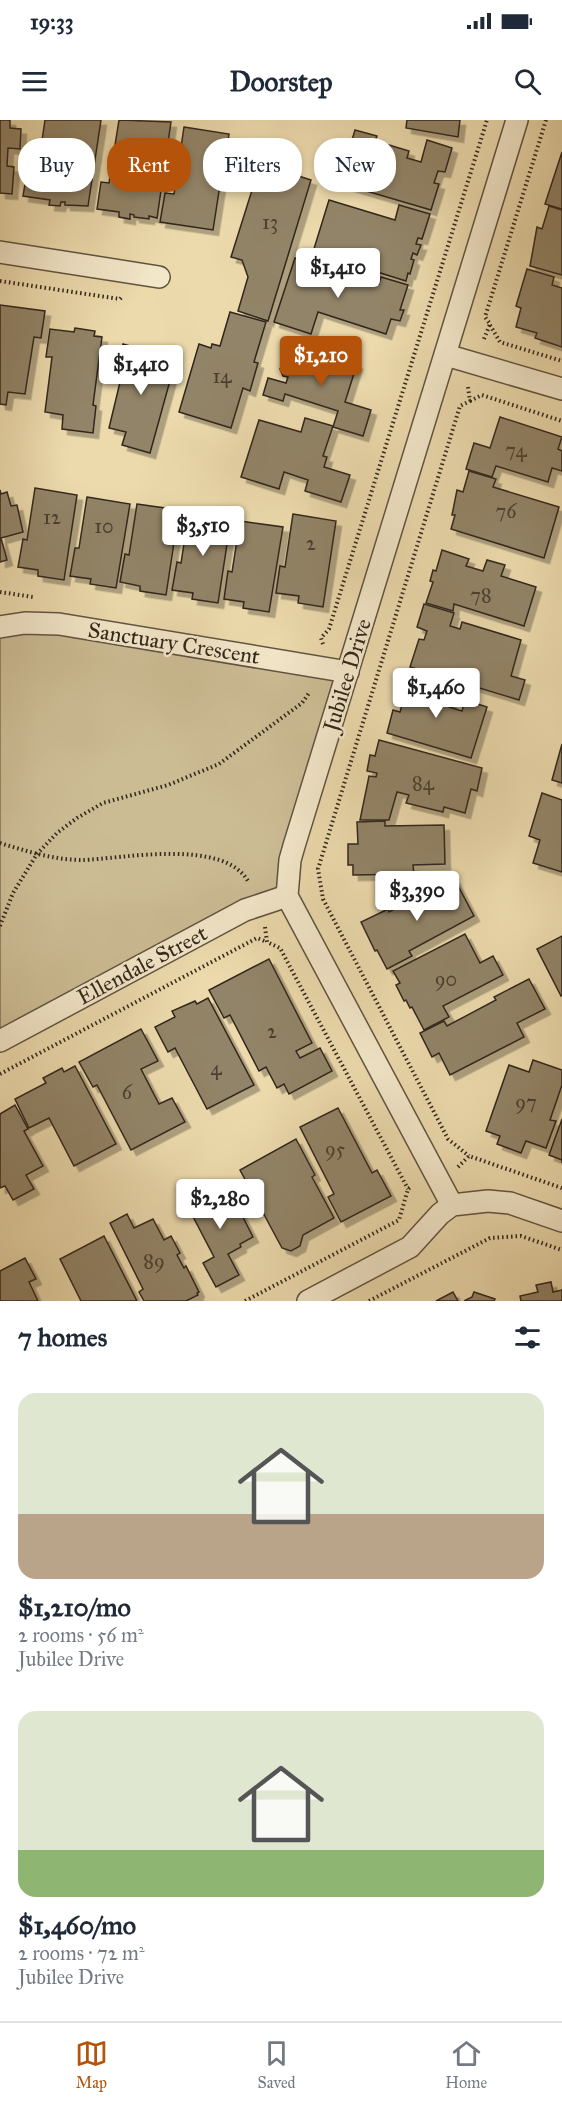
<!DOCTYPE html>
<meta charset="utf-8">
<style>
:root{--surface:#fff;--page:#f6f6f7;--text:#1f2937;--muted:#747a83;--line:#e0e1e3;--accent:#b45309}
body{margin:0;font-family:"IM FELL Great Primer",serif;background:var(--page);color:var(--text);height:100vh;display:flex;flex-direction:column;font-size:22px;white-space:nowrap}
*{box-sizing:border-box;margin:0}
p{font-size:20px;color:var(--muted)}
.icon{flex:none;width:33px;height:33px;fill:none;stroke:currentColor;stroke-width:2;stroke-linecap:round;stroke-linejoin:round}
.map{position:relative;height:1181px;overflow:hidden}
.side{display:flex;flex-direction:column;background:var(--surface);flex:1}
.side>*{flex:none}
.top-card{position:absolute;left:18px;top:18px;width:526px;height:54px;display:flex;gap:12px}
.price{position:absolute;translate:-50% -51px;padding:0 14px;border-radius:6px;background:#fff;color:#222;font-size:20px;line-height:39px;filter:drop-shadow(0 2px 3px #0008)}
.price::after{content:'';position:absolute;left:50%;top:36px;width:18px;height:14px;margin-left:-9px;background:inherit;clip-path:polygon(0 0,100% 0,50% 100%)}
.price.selected{background:var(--accent);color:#fff}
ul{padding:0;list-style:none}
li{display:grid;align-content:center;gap:12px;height:318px;padding:0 18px}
li span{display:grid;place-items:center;height:186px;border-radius:18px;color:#555}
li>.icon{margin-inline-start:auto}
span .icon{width:108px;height:108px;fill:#fffc;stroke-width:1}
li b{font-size:26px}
h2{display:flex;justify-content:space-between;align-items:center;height:72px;padding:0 18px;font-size:26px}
.tag{padding:0 21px;border-radius:24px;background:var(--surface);box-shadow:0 3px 9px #0003;font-size:21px;line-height:54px}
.tag.selected{background:var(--accent);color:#fff}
.status{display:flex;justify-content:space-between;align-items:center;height:42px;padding:0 30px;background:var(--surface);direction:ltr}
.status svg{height:16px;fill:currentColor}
header{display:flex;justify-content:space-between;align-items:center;height:78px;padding:0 18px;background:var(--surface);font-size:27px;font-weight:700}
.tab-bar{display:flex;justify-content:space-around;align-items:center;height:84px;border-top:2px solid var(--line);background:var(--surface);font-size:16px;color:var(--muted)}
.tab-bar a{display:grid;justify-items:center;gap:3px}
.tab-bar .selected{color:var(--accent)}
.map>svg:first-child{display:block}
.green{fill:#ccbc94;stroke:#7e7258;stroke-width:1.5}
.building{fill:#928467;stroke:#31271c;stroke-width:1.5;filter:url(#shadow)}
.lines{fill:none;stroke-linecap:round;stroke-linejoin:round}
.minor-casing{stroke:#605440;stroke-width:24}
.path{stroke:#31271c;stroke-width:4;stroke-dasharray:1.5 3;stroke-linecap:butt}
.minor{stroke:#f3e7ca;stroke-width:21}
.labels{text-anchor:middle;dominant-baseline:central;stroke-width:5;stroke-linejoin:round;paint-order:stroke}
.number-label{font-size:20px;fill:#493e2f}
.street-label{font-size:22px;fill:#31271c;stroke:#f3e7ca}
</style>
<div class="status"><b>19:33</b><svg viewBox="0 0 49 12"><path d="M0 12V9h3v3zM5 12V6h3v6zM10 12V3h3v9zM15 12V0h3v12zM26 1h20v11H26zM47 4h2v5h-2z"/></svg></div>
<header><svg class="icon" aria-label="menu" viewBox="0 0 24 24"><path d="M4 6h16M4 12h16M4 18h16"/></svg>Doorstep<svg class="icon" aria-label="search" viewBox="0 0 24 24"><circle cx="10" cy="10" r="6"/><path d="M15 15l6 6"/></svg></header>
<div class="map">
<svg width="562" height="1181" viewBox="0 0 562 1181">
<defs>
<filter id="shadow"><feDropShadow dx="5.5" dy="5.5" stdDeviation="0" flood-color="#0004"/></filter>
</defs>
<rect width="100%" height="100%" fill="#ecdaad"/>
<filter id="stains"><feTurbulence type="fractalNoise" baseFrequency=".00333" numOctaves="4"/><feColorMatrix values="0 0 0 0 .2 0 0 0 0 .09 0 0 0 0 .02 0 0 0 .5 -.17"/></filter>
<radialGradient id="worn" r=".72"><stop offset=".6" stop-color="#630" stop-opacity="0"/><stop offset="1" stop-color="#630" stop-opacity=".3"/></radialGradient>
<path class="green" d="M0,507L348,552L287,776L0,921Z"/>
<g class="building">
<path d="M0,0H10V8L21,9L20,29L8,28L7,46L14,47L12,74L0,73Z"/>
<path d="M45,0H101L88,86L65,85V82H61L60,86L49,85L50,80L23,76L28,46L38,48Z"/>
<path d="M119,0L171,2L157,98L149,96V99L134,97V95L130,94V99L119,97V92L97,89L101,62L109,63Z"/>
<path d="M407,0H460L458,17L406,8Z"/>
<path d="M184,7L229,14L224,44L228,45L226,65H220L213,110L160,102L165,73L174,74Z"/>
<path d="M355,10L377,16L373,28L387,33L389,25L409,31L407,38L421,42L427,20L452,28L445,52L438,51L434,63L439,64L431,90L339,63Z"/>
<path d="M562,32V89L545,84Z"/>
<path d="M250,35L288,46L286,52L311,60L268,201L238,191L248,157L242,140L231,137L253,67L241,63Z"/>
<path d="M329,80L395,100L399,85L430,94L422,119L418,118L416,124L421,125L417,135L413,133L411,139L414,140L410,154L408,153L406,161L313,132Z"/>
<path d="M549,86L562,90V155L530,146L537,107L542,109Z"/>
<path d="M295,138L379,164L381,157L408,165L400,190H404L400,201L391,199L386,214L318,192L311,214L274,202Z"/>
<path d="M527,149L554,157L552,165L562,168V227L535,218L537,213L516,207L521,188L516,186Z"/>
<path d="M0,185L45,191L41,218L34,217L25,274L8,272L6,285L0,284Z"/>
<path d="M230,192L266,202L254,242L258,243L250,271L243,268L231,308L179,292L199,224L211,228L212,224L220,226Z"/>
<path d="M75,208L95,211L94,216L102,217L93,285L96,286L93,313L62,309L63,295L45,292L52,237H46L50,209L74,212Z"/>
<path d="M123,224L176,239L150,333L122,325L126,312L109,308L122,254L116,252Z"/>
<path d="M297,226L357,244L345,282L371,290L363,316L333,307L338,291L285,274L283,281L263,275L268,258L286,263L288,257L283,256L280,249L283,242L293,241Z"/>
<path d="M500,297L562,317L558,329L562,331V351L552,348L548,362L496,346L492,357L466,349L474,323L490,328Z"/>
<path d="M305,298L333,306L323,336L327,337L324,347L350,355L341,382L305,371L308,360L284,352L279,369L241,357L259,300L301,312Z"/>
<path d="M469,351L496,359L493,367L559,387L544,438L451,409L455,395H452L457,370L463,372Z"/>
<path d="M35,368L77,375L64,460L38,456V450L18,447L23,419L27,420Z"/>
<path d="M0,370L1,374L7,372L11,386L17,385L23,412L1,418L7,440L0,442Z"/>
<path d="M87,377L130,384L116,468L90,464L91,459L70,456L75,428H79Z"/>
<path d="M137,384L179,390L166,475L140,471V466L120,462L125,434L129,435Z"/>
<path d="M189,391L231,398L218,483L192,479L193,473L172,470L177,442L181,443Z"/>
<path d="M293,394L336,401L323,487L298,483L299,476L276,473L280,446L285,447Z"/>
<path d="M240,401L283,407L269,492L243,488L244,482L224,479L228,451L232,452Z"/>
<path d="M442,430L469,439L466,446L483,451L487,440L505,445L501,456L536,467L524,506L454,484L453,491L426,483L433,462L430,461L433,450L436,451Z"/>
<path d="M424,484L454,493L450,506L460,509L462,502L521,520L511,556L525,560L519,580L410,547L419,519L424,520L427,511L417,507Z"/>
<path d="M405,551L429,558L423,580L429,582L432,572L452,577L449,587L462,591L465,580L487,587L471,638L387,613L393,590L400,592L405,575L398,573Z"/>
<path d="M379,620L482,648L477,671L471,669L465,693L444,687L443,692L406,683L409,675L397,672L389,700H360L369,656L376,657L377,653L367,651L370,635L375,636Z"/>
<path d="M562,624V663L552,660Z"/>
<path d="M542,673L562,680V752L533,743L540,720L529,716Z"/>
<path d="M385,701V706L444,705L445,744L413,745L414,754L353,755V745H348V724H358L357,702Z"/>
<path d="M454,758L474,796L409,831L412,836L387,849L377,830L375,831L361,802L388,789L389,792Z"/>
<path d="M465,814L480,843L493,836L503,855L443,886L449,897L424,910L412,887L410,888L406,880L404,881L396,865L400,863L393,851Z"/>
<path d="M562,816V875L561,876L537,829Z"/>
<path d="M269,839L312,923L296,931L300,938L320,928L332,951L289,974L284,964L277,968L266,947L259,951L230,895L224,898L209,870Z"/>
<path d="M529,859L545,889L517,903L524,917L450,955L439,933L432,937L420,913L444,901L447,906L496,880L494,877Z"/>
<path d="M208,878L254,965L207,989L175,928L168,932L155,907L175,897L172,891L195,881L197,884Z"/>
<path d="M141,909L158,941L141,949L159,984L172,978L185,1002L131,1030L97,965L93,967L79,942Z"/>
<path d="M533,940L562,950V965L550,1000L556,1001L546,1028L526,1021L521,1033L497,1024L500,1016L486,1011L509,945L529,952Z"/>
<path d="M75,946L116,1024L74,1046L49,998L29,1008L15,979L46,963L43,958L62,948L64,952Z"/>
<path d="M15,985L28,1009L24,1011L43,1046L26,1055L34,1069L13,1080L5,1066L0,1068V994Z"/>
<path d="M338,988L372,1053L377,1050L391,1076L341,1102L328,1077L334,1074L300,1007Z"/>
<path d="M562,999V1043V1040L549,1035Z"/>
<path d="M296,1019L315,1055L312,1057L334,1098L303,1115L300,1126L291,1131L282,1128L240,1050Z"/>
<path d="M220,1061L228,1076L231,1074L253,1117L240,1124L241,1127L228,1134L239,1155L216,1167L203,1143L214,1137L188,1087L200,1081L196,1074Z"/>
<path d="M127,1094L134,1108L153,1099L164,1120L171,1116L180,1133L177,1135L184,1148L186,1146L199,1172L197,1173L198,1175L186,1181H144L139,1172L143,1169L110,1103Z"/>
<path d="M104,1116L137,1181H81L60,1139Z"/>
<path d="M25,1138L36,1159L29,1162L38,1181H0V1151Z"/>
<path d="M551,1162L553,1172L562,1170V1181H521L520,1176L538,1172L536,1165Z"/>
<path d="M453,1172L458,1181H436Z"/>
<path d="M474,1172L495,1179L494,1181H464L472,1177Z"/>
</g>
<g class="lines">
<defs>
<g id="minor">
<path d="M0,132L159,157"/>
<path d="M446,235L562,269"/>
<path d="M0,507L25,503L59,504L348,552"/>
<path d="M0,921L245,790L287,776"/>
<path d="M452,1085L287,776L290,740L294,726L517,0"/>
<path d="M308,1181L410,1127L440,1094L452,1085L488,1081L510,1083L562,1101"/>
</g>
</defs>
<use href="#minor" class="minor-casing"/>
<g class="path">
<path d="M0,161L113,178L120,179L123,176"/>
<path d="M490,205L500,222L562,241"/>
<path d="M484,219L490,204L485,197L546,0"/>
<path d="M468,267L470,281L460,286L318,749L323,779L448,1019L469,1036"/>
<path d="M470,281L482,275L562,301"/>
<path d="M0,472L33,477"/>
<path d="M323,524L321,518L329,509L487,0"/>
<path d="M0,723C26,731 54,740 82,740C122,739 226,717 249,763"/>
<path d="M0,806L13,773L37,734L57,713L77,698L103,683L168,665L219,644L302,583L309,573"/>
<path d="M265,807L267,822L280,828L408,1069"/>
<path d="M0,954L257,818L267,822"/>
<path d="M458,1047L469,1036L562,1068"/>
<path d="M245,1181L399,1100L408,1069L412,1066"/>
<path d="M369,1181L490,1118L521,1116L562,1130"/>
</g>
<use href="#minor" class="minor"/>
</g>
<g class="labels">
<g class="number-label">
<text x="270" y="102">13</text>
<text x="222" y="256">14</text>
<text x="516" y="330">74</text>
<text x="506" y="391">76</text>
<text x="52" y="397">12</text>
<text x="104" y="406">10</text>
<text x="311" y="423">2</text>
<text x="481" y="475">78</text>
<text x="423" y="663">84</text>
<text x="446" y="859">90</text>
<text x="272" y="911">2</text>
<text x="216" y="948">4</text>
<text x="127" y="972">6</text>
<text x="526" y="982">97</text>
<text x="335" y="1029">95</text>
<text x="154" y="1141">89</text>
</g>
<g class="street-label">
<text transform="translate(174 523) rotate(9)">Sanctuary Crescent</text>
<text transform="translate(347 555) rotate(-73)">Jubilee Drive</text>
<text transform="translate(142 845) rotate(-28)">Ellendale Street</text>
</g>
</g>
<rect width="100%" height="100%" filter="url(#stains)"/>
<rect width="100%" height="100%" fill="url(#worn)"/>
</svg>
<b class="price" style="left:338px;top:179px">$1,410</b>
<b class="price selected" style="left:321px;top:267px">$1,210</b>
<b class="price" style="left:141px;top:276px">$1,410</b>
<b class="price" style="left:203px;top:437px">$3,510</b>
<b class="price" style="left:436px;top:599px">$1,460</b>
<b class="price" style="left:417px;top:802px">$3,390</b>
<b class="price" style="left:220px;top:1110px">$2,280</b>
<div class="top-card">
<a class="tag">Buy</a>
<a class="tag selected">Rent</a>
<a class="tag">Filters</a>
<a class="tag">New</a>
</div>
</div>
<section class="side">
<h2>7 homes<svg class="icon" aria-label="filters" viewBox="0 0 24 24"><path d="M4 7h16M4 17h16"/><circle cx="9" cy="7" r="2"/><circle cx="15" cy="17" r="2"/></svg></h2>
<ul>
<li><span style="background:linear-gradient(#dfe7d0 65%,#b9a48a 0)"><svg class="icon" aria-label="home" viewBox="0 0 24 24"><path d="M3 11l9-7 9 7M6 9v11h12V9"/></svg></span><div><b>$1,210/mo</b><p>2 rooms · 56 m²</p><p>Jubilee Drive</p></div></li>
<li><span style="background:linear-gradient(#dfe7d0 75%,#8fb573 0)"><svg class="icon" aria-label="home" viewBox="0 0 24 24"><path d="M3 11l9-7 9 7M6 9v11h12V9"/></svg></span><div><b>$1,460/mo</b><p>2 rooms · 72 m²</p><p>Jubilee Drive</p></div></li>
</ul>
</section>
<nav class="tab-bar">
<a class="selected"><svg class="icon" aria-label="map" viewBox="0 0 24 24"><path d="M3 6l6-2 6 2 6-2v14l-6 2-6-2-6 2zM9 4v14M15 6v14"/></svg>Map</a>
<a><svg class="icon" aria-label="saved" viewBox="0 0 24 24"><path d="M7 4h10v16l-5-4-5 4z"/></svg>Saved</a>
<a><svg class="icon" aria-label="home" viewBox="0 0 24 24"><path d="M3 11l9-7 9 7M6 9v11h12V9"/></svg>Home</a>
</nav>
